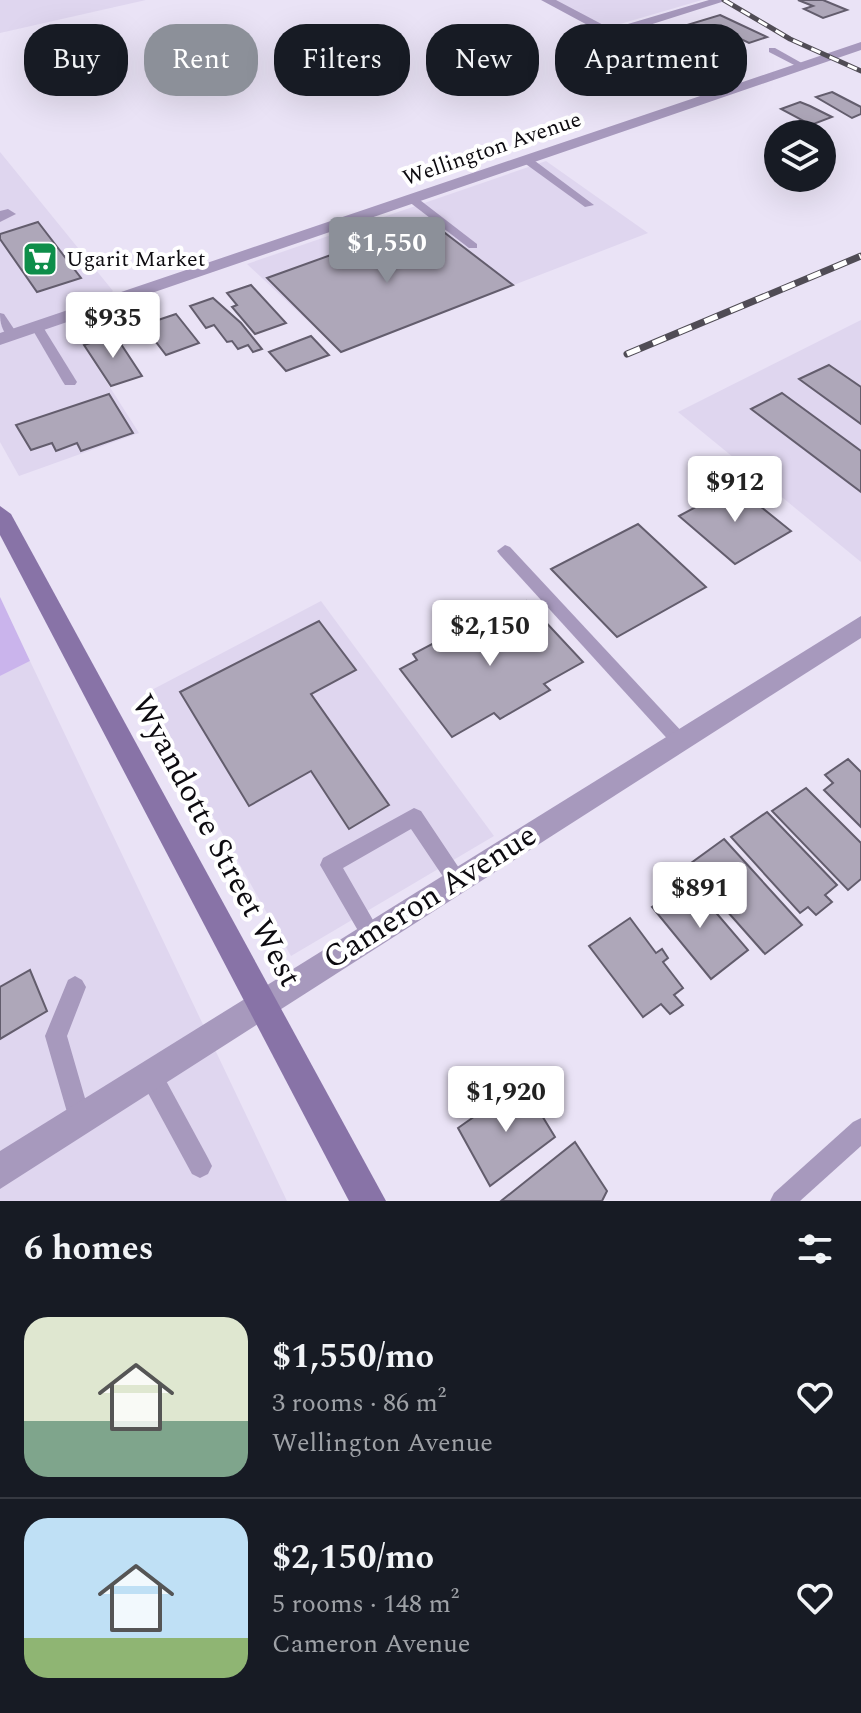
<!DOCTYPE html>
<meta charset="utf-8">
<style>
:root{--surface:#171b24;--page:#242831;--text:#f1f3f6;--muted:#9ea1a6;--line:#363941;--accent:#8c9099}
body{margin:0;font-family:Spectral,serif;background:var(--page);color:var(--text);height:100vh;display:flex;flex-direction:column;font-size:30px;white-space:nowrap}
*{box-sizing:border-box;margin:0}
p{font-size:26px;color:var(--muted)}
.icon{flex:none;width:44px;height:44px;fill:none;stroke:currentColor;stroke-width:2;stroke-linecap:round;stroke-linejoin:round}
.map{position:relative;height:1201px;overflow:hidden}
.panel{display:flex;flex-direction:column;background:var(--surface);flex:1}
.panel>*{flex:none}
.top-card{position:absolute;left:24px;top:24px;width:814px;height:72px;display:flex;gap:16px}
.fabs{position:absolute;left:764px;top:120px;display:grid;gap:16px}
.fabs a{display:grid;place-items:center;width:72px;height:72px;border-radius:50%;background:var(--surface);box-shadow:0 8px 32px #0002;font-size:40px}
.price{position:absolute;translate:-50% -68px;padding:0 18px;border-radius:8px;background:#fff;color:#222;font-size:26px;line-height:52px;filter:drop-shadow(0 2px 4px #0008)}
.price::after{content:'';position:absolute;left:50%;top:48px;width:24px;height:18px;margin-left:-12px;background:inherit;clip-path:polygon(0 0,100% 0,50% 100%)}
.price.on{background:var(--accent);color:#fff}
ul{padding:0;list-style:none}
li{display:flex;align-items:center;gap:24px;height:200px;padding:0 24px}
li+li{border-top:2px solid var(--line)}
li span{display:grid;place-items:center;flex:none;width:224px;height:160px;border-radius:24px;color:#555}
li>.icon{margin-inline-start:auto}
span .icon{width:96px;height:96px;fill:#fffc;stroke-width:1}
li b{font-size:34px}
h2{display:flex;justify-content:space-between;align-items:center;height:96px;padding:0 24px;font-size:34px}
.tag{padding:0 28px;border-radius:32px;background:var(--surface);box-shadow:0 8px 32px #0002;font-size:28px;line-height:72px}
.tag.on{background:var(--accent);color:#fff}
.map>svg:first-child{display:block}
.built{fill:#dfd6ef}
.green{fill:#cab4ec}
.building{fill:#aea7b9;stroke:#635d6d;stroke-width:2}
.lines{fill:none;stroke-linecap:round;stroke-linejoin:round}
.lane{fill:#a799bd;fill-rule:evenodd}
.street{fill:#a799bd;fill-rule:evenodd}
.secondary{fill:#8873a7;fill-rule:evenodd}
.rail-far1-casing{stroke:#504c55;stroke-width:5}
.rail-casing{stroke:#504c55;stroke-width:7}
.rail-far1{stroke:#fff;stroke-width:3;stroke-dasharray:10;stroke-linecap:butt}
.rail{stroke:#fff;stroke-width:5;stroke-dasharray:14;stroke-linecap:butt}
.labels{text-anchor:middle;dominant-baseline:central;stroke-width:8;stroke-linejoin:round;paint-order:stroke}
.far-street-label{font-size:22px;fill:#0d0b10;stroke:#fff}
.far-poi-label{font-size:22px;fill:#0d0b10;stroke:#fff;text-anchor:start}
.near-street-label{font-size:32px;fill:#0d0b10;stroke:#fff}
</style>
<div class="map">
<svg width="861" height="1201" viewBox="0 0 861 1201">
<rect width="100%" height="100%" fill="#eae3f6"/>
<g class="built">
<path d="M0,0H146L0,33Z"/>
<path d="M549,0H702L603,29Z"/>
<path d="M0,152L113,291L71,326L139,433L19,476L0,442Z"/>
<path d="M546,161L648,233L341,352L247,264Z"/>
<path d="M861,320V562L678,412Z"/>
<path d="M321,601L494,836L291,956L144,694Z"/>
<path d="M30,661L287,1201H0V676Z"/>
</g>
<path class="green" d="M0,597L30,661L0,676Z"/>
<g class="building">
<path d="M798,0H823L847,10L823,18L804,9L813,6Z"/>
<path d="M720,15L767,37L749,43L739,38L731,41L738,44L727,48L720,44L690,54L654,35Z"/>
<path d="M832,92L861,107V114L852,118L816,97Z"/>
<path d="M800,102L810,106L832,117L811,125L781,109Z"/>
<path d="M428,220L513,285L341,352L267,278Z"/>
<path d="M38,222L81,278L37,292L0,239V234Z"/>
<path d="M251,285L286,323L255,334L232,307L237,305L227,293Z"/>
<path d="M213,298L241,323L262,349L253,352L248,345L238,349L232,341L227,342L214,325L206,328L190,306Z"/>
<path d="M176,314L199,343L166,355L143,325Z"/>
<path d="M115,335L142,376L111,386L84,345Z"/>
<path d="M311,336L329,355L286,371L269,352Z"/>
<path d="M829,365L861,387V424L799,379Z"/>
<path d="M782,393L861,451V492L751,409Z"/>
<path d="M109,394L133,433L81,451L77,443L56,451L52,443L31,450L16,425Z"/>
<path d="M735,486L791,531L735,564L679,516Z"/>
<path d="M638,524L706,587L617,637L551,569Z"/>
<path d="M526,601L583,662L544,684L550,690L500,719L494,713L452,737L400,669L417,660L413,654L451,634L455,640L492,620L487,615L505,605L510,609Z"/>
<path d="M319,621L356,670L311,694L389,805L349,829L311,771L249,806L180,692Z"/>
<path d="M848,759L861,772V827L824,790L833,783L825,775Z"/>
<path d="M806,788L861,843V879L848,890L772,811Z"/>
<path d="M767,812L837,885L825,895L832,902L816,915L808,907L800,913L731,837Z"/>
<path d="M724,839L802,925L765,954L687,866Z"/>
<path d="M689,881L748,950L711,979L652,907Z"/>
<path d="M630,918L656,953L662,949L668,958L663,962L683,988L674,995L683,1005L670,1014L661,1004L643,1017L589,946Z"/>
<path d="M30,970L47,1011L0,1039V987Z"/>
<path d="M522,1083L555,1137L490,1186L458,1128Z"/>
<path d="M575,1142L607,1191L602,1201H501Z"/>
</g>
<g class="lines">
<g class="lane">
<path d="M769,48H775L807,66L800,68L769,52Z"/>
<path d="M713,63L716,64V68L688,77L683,74Z"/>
<path d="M523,158H531L594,205L585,207L523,162Z"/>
<path d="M408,197H416L477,244V248H469L408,201Z"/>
<path d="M0,313L4,314L18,335L16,338H8C2,329 0,324 0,313Z"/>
<path d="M37,323L43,327L77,382L75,385H65L63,382L31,327Z"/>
<path d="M505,545L510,547L685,735L688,740L685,745L679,748L673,745L500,555L497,551Z"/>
<path d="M414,808L421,811L467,880L464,887L457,889L450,887L411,829L343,868L381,934L378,941L371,944L364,941L320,865L323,858Z"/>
<path d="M75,976L82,980L86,987L67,1036L91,1119L88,1127L80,1130L72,1127L69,1119L45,1036L68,980Z"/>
<path d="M150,1063L158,1066L208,1158L212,1166L208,1174L200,1178L192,1174L142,1082L139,1074L142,1066Z"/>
<path d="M861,1118V1146L800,1201H770L774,1193L853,1122Z"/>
</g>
<g class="street">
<path d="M541,0H556L611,29L709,0H728L621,34L725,88L861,42V50L0,345V333L712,92Z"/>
<path d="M8,209L16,214L0,222V211Z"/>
<path d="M861,616V638L0,1189V1151Z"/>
</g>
<path class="secondary" d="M0,506L11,514L386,1201H349L0,535Z"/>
<defs>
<path id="rail-far1" d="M724,0L790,39L861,71"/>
<path id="rail" d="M627,354L861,256"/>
</defs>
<use href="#rail-far1" class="rail-far1-casing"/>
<use href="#rail" class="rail-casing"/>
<use href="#rail-far1" class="rail-far1"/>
<use href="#rail" class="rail"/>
</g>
<defs>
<symbol id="supermarket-square" viewBox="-11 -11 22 22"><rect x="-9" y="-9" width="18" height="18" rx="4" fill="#0e8e4a" stroke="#fff"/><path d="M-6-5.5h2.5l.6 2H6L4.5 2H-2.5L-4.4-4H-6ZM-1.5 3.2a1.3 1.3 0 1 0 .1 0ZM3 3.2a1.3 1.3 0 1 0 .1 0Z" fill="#fff"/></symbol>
</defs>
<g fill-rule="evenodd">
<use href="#supermarket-square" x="20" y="239" width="40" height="40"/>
</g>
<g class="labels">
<g class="far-street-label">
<text transform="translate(492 149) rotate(-19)">Wellington Avenue</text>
</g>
<g class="far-poi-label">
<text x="66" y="259">Ugarit Market</text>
</g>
<g class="near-street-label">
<text transform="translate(216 841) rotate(62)">Wyandotte Street West</text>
<text transform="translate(430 897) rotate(-32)">Cameron Avenue</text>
</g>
</g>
</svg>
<div class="fabs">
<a><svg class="icon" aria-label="layers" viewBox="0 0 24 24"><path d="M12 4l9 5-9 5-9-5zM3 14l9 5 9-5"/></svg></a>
</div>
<b class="price on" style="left:387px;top:285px">$1,550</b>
<b class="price" style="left:113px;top:360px">$935</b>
<b class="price" style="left:735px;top:524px">$912</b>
<b class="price" style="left:490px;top:668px">$2,150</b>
<b class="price" style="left:700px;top:930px">$891</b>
<b class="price" style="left:506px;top:1134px">$1,920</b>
<div class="top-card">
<a class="tag">Buy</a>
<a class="tag on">Rent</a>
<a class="tag">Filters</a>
<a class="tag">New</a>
<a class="tag">Apartment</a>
</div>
</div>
<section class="panel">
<h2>6 homes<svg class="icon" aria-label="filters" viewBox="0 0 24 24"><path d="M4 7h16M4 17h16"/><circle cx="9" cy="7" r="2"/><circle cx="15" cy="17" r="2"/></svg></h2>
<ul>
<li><span style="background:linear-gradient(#dfe7d0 65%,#7fa58c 0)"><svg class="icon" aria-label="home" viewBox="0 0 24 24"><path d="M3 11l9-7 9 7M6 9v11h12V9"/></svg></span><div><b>$1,550/mo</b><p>3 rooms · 86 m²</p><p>Wellington Avenue</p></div><svg class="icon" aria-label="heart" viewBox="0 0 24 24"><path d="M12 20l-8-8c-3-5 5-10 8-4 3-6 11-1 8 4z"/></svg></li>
<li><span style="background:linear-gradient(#bfe0f5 75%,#8fb573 0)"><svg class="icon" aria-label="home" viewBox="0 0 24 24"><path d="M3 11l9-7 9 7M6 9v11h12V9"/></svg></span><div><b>$2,150/mo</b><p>5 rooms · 148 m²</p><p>Cameron Avenue</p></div><svg class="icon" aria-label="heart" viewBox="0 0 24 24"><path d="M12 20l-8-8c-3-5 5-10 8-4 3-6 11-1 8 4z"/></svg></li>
</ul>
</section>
